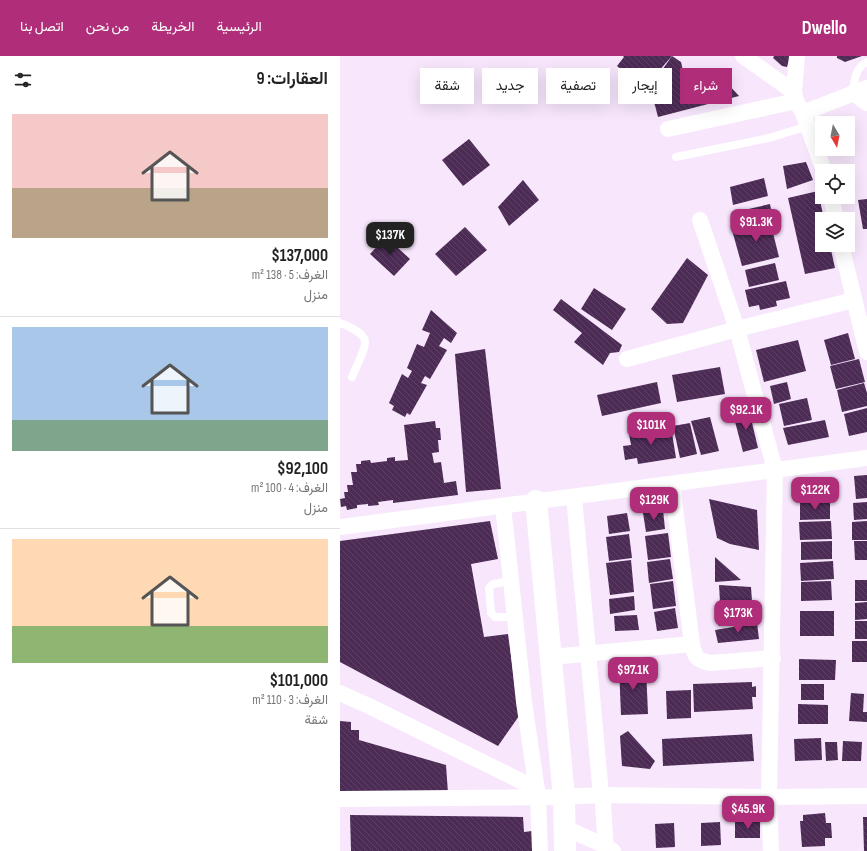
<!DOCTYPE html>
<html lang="ar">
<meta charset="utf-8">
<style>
:root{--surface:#fff;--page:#f2f2f2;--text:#222;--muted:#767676;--line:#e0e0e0;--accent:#af2d79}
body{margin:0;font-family:"Sofia Sans Condensed",Vazirmatn,sans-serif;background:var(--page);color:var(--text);direction:rtl;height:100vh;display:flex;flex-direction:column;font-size:15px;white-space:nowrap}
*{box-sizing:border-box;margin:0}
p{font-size:13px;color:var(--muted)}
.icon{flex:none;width:22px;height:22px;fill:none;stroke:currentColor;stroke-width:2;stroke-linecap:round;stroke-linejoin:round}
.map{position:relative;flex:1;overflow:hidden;direction:ltr}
.details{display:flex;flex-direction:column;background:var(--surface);width:340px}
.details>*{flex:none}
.top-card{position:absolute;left:12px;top:12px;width:380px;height:36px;direction:rtl;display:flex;gap:8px}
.needle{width:26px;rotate:170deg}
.fabs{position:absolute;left:475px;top:60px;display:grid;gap:8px}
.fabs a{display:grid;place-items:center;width:40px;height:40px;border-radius:0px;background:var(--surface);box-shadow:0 4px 16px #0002;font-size:20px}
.price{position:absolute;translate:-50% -34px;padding:0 9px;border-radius:8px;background:var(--accent);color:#fff;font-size:13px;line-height:26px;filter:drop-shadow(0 1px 2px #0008)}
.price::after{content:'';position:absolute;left:50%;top:24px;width:12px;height:9px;margin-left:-6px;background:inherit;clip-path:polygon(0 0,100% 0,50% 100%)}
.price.active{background:#222;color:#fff}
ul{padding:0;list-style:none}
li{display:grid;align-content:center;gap:8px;height:212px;padding:0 12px}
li+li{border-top:1px solid var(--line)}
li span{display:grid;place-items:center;height:124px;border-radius:0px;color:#555}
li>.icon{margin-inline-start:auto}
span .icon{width:72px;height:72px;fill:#fffc;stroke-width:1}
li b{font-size:17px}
h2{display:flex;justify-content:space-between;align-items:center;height:48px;padding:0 12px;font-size:17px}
.chip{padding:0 14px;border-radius:0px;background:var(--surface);box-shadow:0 4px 16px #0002;font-size:14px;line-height:36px}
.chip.active{background:var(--accent);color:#fff}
header{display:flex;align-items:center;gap:24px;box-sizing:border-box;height:56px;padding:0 20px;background:var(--accent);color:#fff}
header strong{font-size:19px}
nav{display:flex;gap:22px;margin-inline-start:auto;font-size:14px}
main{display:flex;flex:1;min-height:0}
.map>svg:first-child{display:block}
.building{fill:url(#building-back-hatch)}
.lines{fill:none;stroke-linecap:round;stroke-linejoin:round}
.lane{stroke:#fff;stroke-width:8}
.street{stroke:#fff;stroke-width:16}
.secondary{stroke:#fff;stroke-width:22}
</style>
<header>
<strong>Dwello</strong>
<nav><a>الرئيسية</a><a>الخريطة</a><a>من نحن</a><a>اتصل بنا</a></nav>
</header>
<main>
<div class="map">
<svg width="527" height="795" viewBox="0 0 527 795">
<defs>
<pattern id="building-back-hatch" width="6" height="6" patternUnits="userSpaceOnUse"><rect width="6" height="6" fill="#4c2b55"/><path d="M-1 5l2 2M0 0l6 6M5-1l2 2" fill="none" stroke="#5d4165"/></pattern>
</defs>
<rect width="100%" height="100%" fill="#f7e6fc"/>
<g class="building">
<path d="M283,0H332L310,25L307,22L303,27L298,23L296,26L277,10L284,1Z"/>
<path d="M332,0L341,6L345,23L375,14L399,40L318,61L311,34L310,26L320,17Z"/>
<path d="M434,0H450L447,11L442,10L433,2Z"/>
<path d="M497,0H522L505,6L497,2Z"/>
<path d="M129,83L150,109L123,130L102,104Z"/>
<path d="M466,106L473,124L447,133L443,110Z"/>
<path d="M424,122L428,140L393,149L390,131Z"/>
<path d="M183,124L199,144L169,170L158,151Z"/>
<path d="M478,135L484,163H482V189H490L495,212L465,218L448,142Z"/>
<path d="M527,143V173H523L518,144Z"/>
<path d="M430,148L432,159L393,168L391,157Z"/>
<path d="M430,165L439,201L402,210L392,174Z"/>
<path d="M125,171L147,194L116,220L95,198Z"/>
<path d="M46,181L70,203L54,220L30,198Z"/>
<path d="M347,202L368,219L343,267L327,268L311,253Z"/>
<path d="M435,207L439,224L409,231L405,214Z"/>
<path d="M446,225L450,242L436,245L437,250L420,254L419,249L409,251L405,234Z"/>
<path d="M254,232L286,253L272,274L241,253Z"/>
<path d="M221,243L282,289L279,296L270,297L263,309L234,286L242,277L213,254Z"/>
<path d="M91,254L117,277L111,287L104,282L99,290L107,294L90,323L85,320L81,327L87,329L70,359L67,357L65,361L52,354L54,350L49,347L62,318L68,322L72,315L67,312L77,288L84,291L90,277L82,274Z"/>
<path d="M508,277L515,303L491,309L484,284Z"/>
<path d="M458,284L466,315L424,326L416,294Z"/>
<path d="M145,293L161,433L126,436L115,298Z"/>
<path d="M519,303L525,326L496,333L490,310Z"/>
<path d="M380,311L385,338L337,346L332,319Z"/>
<path d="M317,326L321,347L262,360L257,339Z"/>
<path d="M447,326L451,343L434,348L430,330Z"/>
<path d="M524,327L527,337V350L502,356L497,334Z"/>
<path d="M467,342L472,364L444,370L439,348Z"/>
<path d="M527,352V376L509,380L504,358Z"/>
<path d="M409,354L418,392L403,396L393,358Z"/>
<path d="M370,361L379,395L361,399L351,365Z"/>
<path d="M485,364L489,381L448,389L443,372Z"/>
<path d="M95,365L96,372H100L101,384H98L99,396L92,397L94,407L101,406L104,427L116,425L118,439L53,447V444L38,446L39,449L28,450V448L17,449V452L7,454L6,450L1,451L0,443L5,442L4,436H8L7,429H13L11,416H17L16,408H21V405L30,404L31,407L47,405V402L55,401V405L68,404L64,369Z"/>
<path d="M350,367L357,398L340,402L333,370Z"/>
<path d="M331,371L336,402L298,408L297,402L285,404L283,390L291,389L289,378Z"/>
<path d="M527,419V442L516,443L514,420Z"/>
<path d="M489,428L490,444L457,445V429Z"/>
<path d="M369,443L417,454L419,494L390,488L377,482Z"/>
<path d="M490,446V463L460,464V447Z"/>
<path d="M527,446V463L514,464L513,447Z"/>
<path d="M323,454L325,473L306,476L303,457Z"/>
<path d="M287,457L290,475L269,478L267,460Z"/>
<path d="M150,465L158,503L131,508L144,581L168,578L179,660L158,690L0,606V485Z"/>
<path d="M491,465L492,483L460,484L459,466Z"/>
<path d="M527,465V484H512V466Z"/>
<path d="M328,477L331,501L308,504L305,480Z"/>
<path d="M289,478L292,502L269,505L266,481Z"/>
<path d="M492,485V503L461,504V486Z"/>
<path d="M514,485H527V504H515Z"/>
<path d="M375,501L401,524L375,526Z"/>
<path d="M330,503L333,523L309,527L307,506Z"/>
<path d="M291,504L294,536L270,539L266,507Z"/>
<path d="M493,505L494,523L461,525L460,507Z"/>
<rect x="515" y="524" width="12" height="21"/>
<path d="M333,525L336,550L313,553L310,528Z"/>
<path d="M491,525L492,544L461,545V526Z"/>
<path d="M379,529L411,531L412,545L380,546Z"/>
<path d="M294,540L295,554L270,558L269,543Z"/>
<path d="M527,546V563L515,564V547Z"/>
<path d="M411,550L412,563L379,570L376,552Z"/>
<path d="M335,552L338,572L317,575L314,556Z"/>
<rect x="460" y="555" width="34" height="25"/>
<path d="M297,559L299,574L275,575L274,560Z"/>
<rect x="515" y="565" width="12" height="18"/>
<path d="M417,567L419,583L378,587L375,574Z"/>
<rect x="512" y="585" width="15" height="21"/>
<path d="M459,603L496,604L495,624H459Z"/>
<path d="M279,612H306L308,658L281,659Z"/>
<path d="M412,626V631L416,630V641H412L413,653L354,656L353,628Z"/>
<rect x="461" y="628" width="23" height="16"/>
<path d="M351,634V662L327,663L326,635Z"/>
<path d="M511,637L524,638L523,656H527V666L509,665Z"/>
<path d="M458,648L488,649V668H458Z"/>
<path d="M0,665L11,666V674H19V684L106,709L108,737L0,738Z"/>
<path d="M288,675L315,705L310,713L282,710L280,680Z"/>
<path d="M412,678L414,705L323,710L322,683Z"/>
<path d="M481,682L482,704L455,705L454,683Z"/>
<path d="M503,685L522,686L521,705H502Z"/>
<path d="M485,686H497L498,704L486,705Z"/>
<path d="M485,757L486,767H491L492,782H485V790L462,791L460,765H463V759Z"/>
<path d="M10,759L183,761L184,776L192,775L193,795H11Z"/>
<path d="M523,761H527V795H524Z"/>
<rect x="395" y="765" width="25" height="17"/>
<path d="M380,766L381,789L361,790V767Z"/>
<path d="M334,767L335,791L316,792L315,768Z"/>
</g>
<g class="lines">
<g class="lane">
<path d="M513,37C514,25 515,12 527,6"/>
<path d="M336,101L429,82L468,70"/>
<path d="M0,267C7,269 24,277 25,285C26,293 15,313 12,321"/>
<path d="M171,525L153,528L149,532L151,557L155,561H175"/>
</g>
<g class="street">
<path d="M403,0L454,36"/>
<path d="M457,0L454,36L456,45L463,57L484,115"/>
<path d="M513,37L527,47"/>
<path d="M463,57L527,32"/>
<path d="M328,73L456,45"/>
<path d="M491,141L496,163"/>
<path d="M360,164L397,273L435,414L429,741L431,795"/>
<path d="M501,189L527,296"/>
<path d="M287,303L397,273L514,244"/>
<path d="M332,428L352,588C355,601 356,604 370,607L433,602"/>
<path d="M234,441L261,739L263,748L266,795"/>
<path d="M163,450L184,646L198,741L200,795"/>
<path d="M0,471L527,402"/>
<path d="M211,601L352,588"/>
<path d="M0,637L31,651L197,733"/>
<path d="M0,743L224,741L261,739L429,741L527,740"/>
<path d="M225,772L266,790L273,795"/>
</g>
<path class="secondary" d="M196,445L224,741L225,795"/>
</g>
</svg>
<div class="fabs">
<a><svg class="needle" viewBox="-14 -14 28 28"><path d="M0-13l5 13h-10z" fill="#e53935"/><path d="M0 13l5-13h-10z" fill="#767676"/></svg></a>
<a><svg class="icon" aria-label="locate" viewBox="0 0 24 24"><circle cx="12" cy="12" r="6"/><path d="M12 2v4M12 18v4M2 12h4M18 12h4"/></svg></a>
<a><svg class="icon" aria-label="layers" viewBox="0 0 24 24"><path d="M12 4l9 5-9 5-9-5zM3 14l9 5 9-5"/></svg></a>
</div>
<b class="price" style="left:416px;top:187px">$91.3K</b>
<b class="price active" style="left:50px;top:200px">$137K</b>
<b class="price" style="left:406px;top:375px">$92.1K</b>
<b class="price" style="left:311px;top:390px">$101K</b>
<b class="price" style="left:475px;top:455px">$122K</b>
<b class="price" style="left:314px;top:465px">$129K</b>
<b class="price" style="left:398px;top:578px">$173K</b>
<b class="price" style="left:293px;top:635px">$97.1K</b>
<b class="price" style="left:408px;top:774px">$45.9K</b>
<div class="top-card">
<a class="chip active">شراء</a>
<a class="chip">إيجار</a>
<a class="chip">تصفية</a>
<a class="chip">جديد</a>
<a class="chip">شقة</a>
</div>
</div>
<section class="details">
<h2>العقارات: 9<svg class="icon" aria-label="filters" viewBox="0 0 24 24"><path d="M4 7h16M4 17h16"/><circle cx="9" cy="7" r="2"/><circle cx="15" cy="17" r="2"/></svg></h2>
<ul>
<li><span style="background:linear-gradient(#f6c9c9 60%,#b9a48a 0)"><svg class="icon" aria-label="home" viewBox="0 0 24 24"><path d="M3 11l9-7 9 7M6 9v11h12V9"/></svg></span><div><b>$137,000</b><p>الغرف: 5 · 138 m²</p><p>منزل</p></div></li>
<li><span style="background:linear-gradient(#a9c7e8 75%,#7fa58c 0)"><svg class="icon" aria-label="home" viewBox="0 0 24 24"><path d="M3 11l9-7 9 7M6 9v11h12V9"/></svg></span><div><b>$92,100</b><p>الغرف: 4 · 100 m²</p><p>منزل</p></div></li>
<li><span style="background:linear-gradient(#ffd9b3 70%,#8fb573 0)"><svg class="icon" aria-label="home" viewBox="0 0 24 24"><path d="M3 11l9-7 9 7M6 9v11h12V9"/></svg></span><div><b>$101,000</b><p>الغرف: 3 · 110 m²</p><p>شقة</p></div></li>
</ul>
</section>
</main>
